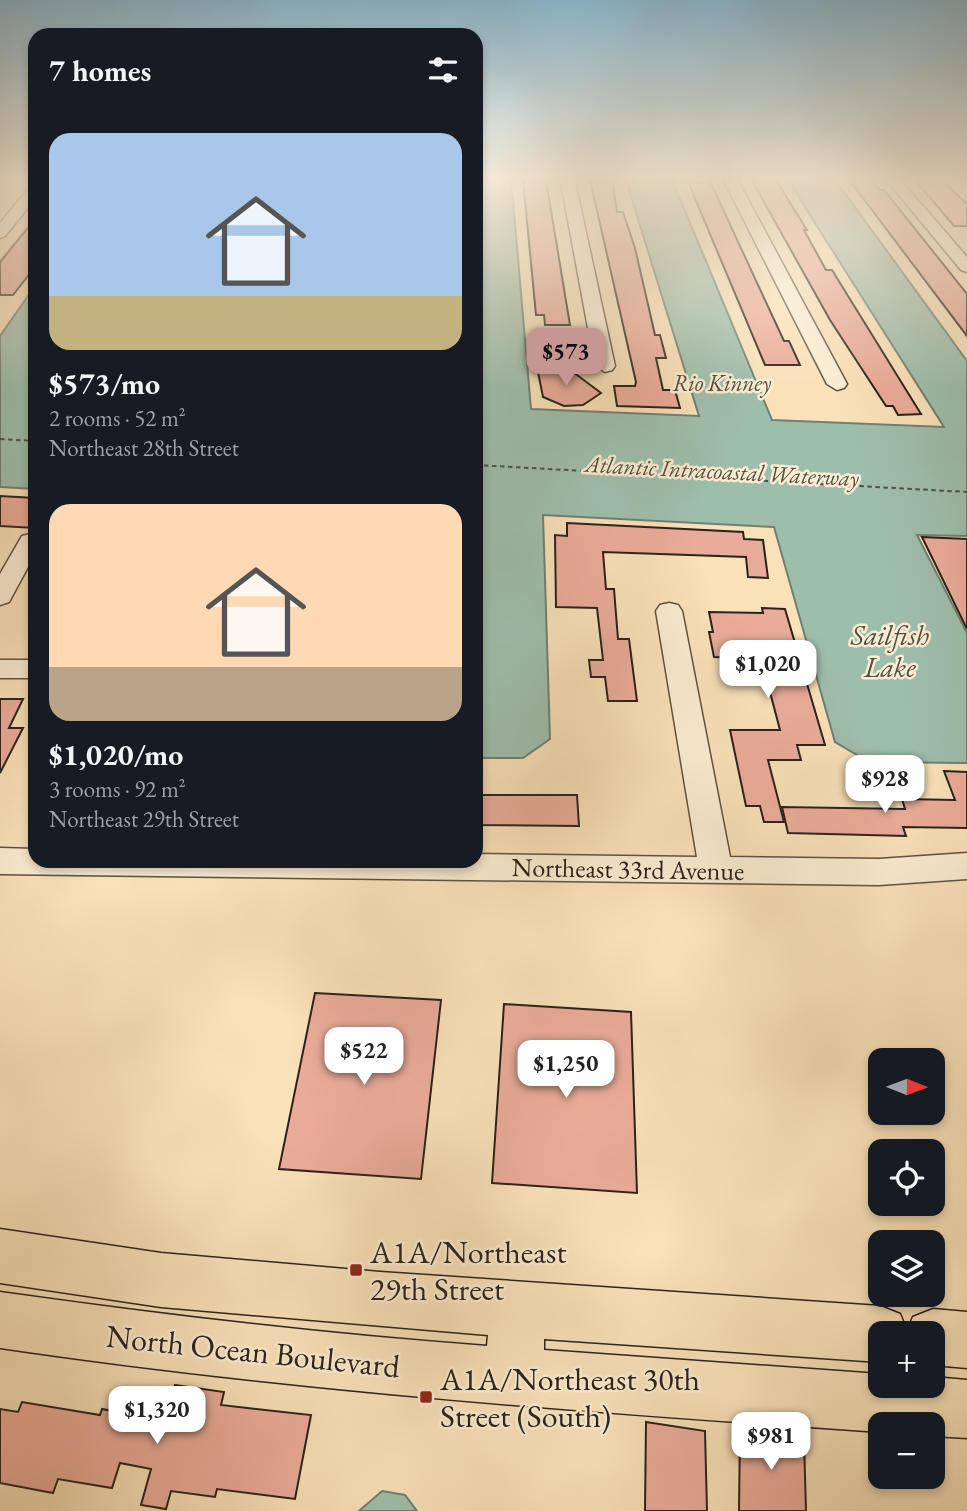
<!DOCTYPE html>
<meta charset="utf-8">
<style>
:root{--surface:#171b24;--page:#20242c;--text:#f1f3f6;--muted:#9ea1a6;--accent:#c59692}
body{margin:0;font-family:"EB Garamond",serif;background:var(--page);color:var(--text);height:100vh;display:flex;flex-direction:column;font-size:26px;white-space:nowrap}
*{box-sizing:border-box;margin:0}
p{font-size:23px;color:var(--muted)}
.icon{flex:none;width:38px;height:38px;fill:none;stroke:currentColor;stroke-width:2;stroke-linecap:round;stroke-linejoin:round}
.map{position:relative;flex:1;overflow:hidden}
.sheet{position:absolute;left:28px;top:28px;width:455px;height:840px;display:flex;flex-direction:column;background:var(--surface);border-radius:21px;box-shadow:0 4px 10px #0003}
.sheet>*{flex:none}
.needle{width:46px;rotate:91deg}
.tools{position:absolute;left:868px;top:1048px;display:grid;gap:14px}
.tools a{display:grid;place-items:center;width:77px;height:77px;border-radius:14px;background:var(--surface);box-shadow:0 4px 10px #0003;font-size:35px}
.price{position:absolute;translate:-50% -60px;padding:0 16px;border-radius:14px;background:#fff;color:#222;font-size:23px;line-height:46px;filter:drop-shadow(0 2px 4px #0008)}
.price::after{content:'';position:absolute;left:50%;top:42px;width:21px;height:16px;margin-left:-10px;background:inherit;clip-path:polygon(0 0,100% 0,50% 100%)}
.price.on{background:var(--accent);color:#111}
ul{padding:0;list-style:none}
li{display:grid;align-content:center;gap:14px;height:371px;padding:0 21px}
li span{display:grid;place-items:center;height:217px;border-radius:21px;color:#555}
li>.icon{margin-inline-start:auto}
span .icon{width:126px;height:126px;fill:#fffc;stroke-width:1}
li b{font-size:30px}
h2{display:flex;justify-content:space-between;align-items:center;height:84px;padding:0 21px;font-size:30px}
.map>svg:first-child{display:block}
.water{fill:#9ebeac;stroke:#708071;stroke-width:2}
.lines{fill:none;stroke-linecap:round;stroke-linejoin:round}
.ferry{stroke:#4e5144;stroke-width:2;stroke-dasharray:4.5 3.5;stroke-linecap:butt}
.building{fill:#eaac9a;stroke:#2b2218;stroke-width:2}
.minor-casing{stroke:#5e5240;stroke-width:3}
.major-casing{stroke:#2b2218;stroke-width:3}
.minor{fill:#fbecd2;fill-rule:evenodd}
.major{fill:#f9e1ba;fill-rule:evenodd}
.poi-dot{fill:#8f2418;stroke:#fbecd2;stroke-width:2.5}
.labels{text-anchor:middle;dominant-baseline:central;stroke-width:5;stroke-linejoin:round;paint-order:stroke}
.far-water-label{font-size:23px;font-style:italic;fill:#4e5144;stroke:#fbecd2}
.street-label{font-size:26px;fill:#2b2218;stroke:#fbecd2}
.water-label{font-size:28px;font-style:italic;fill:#4e5144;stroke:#fbecd2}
.near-poi-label{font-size:32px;fill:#2b2218;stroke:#fbecd2;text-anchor:start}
.near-street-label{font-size:32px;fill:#2b2218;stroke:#fbecd2}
</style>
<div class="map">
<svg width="967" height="1511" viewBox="0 0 967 1511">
<rect width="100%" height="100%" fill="#f9e1ba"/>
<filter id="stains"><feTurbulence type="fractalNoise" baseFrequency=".00286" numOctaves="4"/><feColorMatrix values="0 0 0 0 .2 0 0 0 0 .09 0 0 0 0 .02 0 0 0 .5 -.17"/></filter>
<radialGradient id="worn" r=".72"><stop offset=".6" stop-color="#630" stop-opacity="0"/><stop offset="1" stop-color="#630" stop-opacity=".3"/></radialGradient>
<g class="water">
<path d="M476,177H511L531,409L699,416L625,177H671L772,420L944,427L786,177H833L967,361V536L917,535L967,633V763L869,762L835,742L774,527L543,515L550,739L523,758H476Z"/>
<path d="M35,286V489L0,487V336Z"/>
<path d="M382,1491L405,1495L417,1511H359Z"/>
</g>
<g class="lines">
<g class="ferry">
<path d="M0,439L35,441"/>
<path d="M476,465L967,492"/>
</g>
</g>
<g class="building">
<path d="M686,177H708L784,341H789L800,365H765Z"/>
<path d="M750,177H774L807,230H804L826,270H832L921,414L898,415L893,406H886L830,320Z"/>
<path d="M847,177H870L880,190H884L967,294V336Z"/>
<path d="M523,180H546L570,325H545L544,315H536Z"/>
<path d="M590,180L611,181L613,184L617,212H623L635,248L655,335H660L666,358H656L663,390H675L680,408L617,406L614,386H635L636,382Z"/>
<path d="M915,180H942L967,204V226H954Z"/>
<path d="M35,219V267L13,295H0V262Z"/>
<path d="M550,369L552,372L569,369L601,393L583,405L564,406L543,397L538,372Z"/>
<path d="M0,496L35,498V528L0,526Z"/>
<path d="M567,523L743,532L744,539L763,540L768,578L748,577L746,557L603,552L606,589H614L618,639H629L637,701H608L605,677H591L589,660H603L597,608L556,607L555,535L567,536Z"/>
<path d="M922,537L967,539V629Z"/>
<path d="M762,608L785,609L825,745H797L801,760H768L784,822H764L760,806H746L730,730H780L761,658L714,657L709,632H713L709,612L763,613Z"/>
<path d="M0,699H23L9,728H23L0,773Z"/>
<path d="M944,771L967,772V828L903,827L906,836L788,833L782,807L905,809L902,799L955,800Z"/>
<path d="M476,795H577L579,826L476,825Z"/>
<path d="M315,993L441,1000L421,1179L279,1169Z"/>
<path d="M504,1004L631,1012L637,1193L492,1183Z"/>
<path d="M175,1385L224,1392L221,1405L311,1415L295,1499L217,1489L215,1497L171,1491L166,1509L141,1505L151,1469L120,1463L112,1488L58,1479L53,1493L0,1483V1409L18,1412L22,1402L100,1415L102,1409L123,1413L129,1394L170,1400Z"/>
<path d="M646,1422L705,1431L707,1511H645Z"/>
<path d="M740,1427L804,1440L806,1511H739Z"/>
</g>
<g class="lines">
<defs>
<g id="minor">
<path d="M560,177H574L615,366L612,370L605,372L595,366Z"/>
<path d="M722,177H736L847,384L844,388L837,390L827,384Z"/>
<path d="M884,177H898L967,257V272L961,270Z"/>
<path d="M35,186V199L5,236L0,238V223L30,187Z"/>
<path d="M30,534L35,535V554L9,602L0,605V574L22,536Z"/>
<path d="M669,603L678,605L682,611L730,857L879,859L967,853V879L879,885L0,874V848L35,849V861H476V854L697,857L656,611L660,605Z"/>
<rect x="0" y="660" width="35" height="18"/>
</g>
<path id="major" d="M0,1229L161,1253L380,1272L880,1306L900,1314L907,1331L913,1317L933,1309L967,1312V1368L933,1365V1334H880V1362L544,1339V1350L880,1374V1386H933V1377L967,1380V1438L933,1436V1424H880V1432C586,1412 292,1391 0,1348V1292C162,1315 324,1334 487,1346L488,1335L161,1307L0,1283Z"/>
</defs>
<use href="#minor" class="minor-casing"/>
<use href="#major" class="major-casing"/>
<use href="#minor" class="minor"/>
<use href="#major" class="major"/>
</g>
<linearGradient id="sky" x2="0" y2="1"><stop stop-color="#8ab8d0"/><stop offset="0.46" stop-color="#fcf2e0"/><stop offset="1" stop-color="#fcf2e0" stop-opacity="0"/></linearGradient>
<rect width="967" height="388" fill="url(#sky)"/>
<g class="poi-dot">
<rect x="349" y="1263" width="14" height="14" rx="3.5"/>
<rect x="419" y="1390" width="14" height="14" rx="3.5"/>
</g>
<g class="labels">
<g class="far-water-label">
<text x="722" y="383">Rio Kinney</text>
<text transform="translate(722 471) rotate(3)">Atlantic Intracoastal Waterway</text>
</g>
<g class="street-label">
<text transform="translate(628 869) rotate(1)">Northeast 33rd Avenue</text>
</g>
<g class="water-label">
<text x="890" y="635">Sailfish<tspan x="890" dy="32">Lake</tspan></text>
</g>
<g class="near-poi-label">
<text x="370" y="1252">A1A/Northeast<tspan x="370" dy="37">29th Street</tspan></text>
<text x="440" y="1379">A1A/Northeast 30th<tspan x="440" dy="37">Street (South)</tspan></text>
</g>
<g class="near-street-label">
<text transform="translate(253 1351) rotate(6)">North Ocean Boulevard</text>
</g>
</g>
<rect width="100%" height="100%" filter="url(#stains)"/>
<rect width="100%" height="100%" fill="url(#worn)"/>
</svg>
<div class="tools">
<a><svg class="needle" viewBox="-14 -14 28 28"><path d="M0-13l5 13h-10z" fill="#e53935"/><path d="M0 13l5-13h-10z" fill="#9ea1a6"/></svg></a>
<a><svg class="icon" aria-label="locate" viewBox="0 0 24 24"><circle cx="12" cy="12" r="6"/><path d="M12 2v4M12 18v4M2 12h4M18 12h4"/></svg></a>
<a><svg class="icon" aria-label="layers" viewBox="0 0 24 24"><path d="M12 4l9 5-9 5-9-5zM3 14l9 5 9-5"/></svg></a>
<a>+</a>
<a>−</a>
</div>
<b class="price on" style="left:566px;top:388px">$573</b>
<b class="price" style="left:768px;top:700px">$1,020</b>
<b class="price" style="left:885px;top:815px">$928</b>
<b class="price" style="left:364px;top:1087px">$522</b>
<b class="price" style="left:566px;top:1100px">$1,250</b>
<b class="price" style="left:157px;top:1446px">$1,320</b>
<b class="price" style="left:771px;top:1472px">$981</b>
<section class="sheet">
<h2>7 homes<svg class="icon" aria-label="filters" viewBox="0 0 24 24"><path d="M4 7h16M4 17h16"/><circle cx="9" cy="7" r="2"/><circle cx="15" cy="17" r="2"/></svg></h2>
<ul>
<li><span style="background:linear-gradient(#a9c7e8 75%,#c2b280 0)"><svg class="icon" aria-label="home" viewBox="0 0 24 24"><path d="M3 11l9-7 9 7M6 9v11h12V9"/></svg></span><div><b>$573/mo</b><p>2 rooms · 52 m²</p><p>Northeast 28th Street</p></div></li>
<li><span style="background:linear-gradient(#ffd9b3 75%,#b9a48a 0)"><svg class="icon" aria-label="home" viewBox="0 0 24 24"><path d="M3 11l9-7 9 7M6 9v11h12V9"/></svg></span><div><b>$1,020/mo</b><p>3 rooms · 92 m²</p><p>Northeast 29th Street</p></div></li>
</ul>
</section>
</div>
